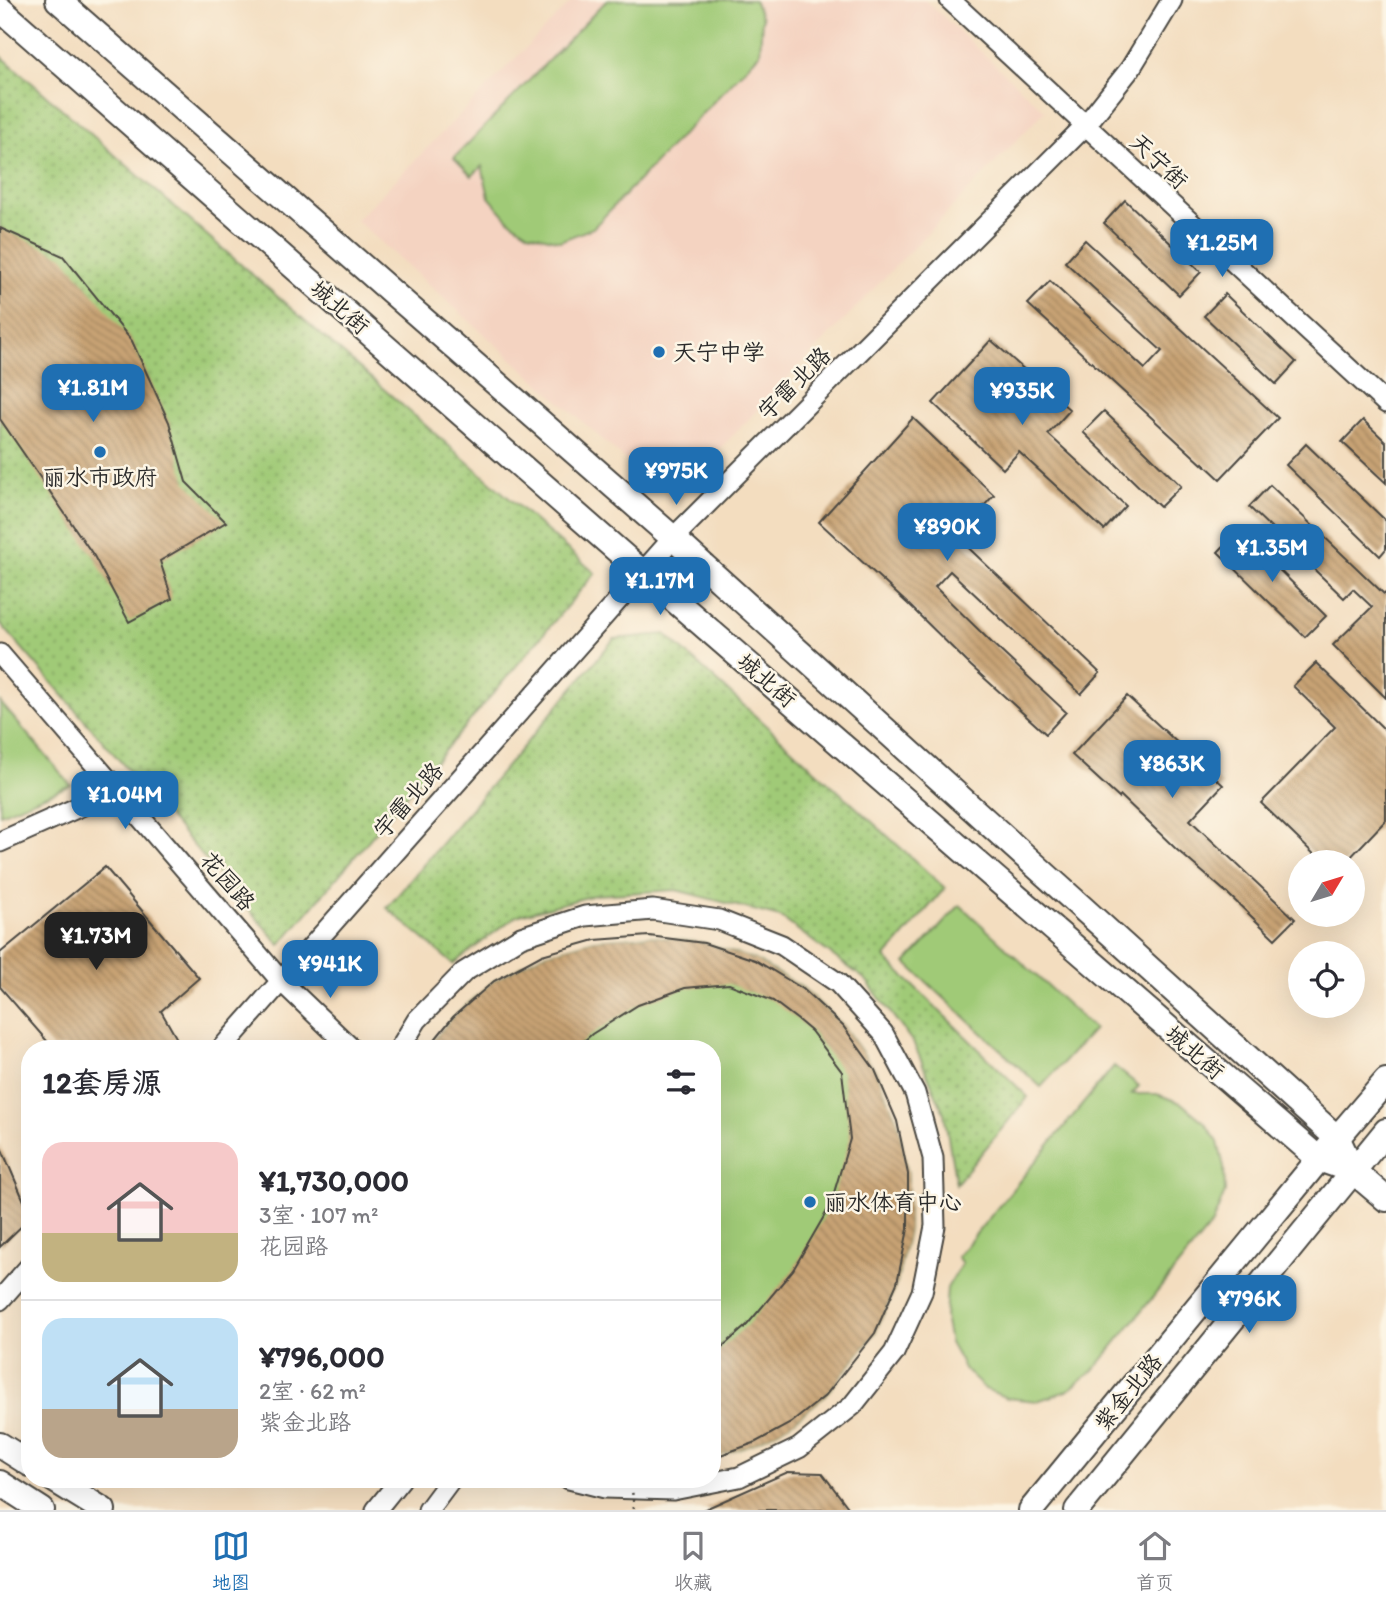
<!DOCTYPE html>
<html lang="zh">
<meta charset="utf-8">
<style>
:root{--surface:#fff;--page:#f2f2f3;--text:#2b2b33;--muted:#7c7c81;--line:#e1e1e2;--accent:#1f6fb2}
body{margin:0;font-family:Itim,"LXGW WenKai TC",sans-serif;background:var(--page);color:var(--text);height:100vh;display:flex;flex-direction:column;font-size:26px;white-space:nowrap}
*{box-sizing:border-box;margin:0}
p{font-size:23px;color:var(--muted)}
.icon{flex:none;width:38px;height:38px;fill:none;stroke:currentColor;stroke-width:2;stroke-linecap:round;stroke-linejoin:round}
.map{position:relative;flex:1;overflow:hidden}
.panel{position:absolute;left:21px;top:1040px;width:700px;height:448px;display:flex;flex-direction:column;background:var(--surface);border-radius:28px;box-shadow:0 7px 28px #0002}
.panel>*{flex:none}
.needle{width:46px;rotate:52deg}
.tools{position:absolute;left:1288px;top:850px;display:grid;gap:14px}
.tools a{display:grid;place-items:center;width:77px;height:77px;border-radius:50%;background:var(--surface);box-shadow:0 7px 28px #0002;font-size:35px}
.price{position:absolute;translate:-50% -60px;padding:0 16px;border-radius:14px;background:var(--accent);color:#fff;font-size:23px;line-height:46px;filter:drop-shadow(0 2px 4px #0008)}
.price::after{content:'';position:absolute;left:50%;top:42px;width:21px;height:16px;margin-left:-10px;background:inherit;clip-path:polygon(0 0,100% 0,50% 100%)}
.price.selected{background:#222;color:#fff}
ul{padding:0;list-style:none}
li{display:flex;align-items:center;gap:21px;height:175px;padding:0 21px}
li+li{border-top:2px solid var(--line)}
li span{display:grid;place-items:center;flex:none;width:196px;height:140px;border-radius:21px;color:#555}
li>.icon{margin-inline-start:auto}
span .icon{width:84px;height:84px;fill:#fffc;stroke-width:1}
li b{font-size:30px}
h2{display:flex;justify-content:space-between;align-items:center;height:84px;padding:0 21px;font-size:30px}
.tabs{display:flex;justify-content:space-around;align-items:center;height:98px;border-top:2px solid var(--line);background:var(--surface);font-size:19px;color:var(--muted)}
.tabs a{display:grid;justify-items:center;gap:4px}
.tabs .selected{color:var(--accent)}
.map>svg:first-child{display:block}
.built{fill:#f4d3c1}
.grass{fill:url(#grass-dots);stroke:#667a51;stroke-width:2}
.green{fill:#a0ca77;stroke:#667a51;stroke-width:2}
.building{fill:url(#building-back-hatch)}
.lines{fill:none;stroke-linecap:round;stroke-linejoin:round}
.minor-casing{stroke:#494641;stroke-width:23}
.major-casing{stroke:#494641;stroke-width:28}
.minor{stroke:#fff;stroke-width:19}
.major{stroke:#fff;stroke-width:24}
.path-bridge{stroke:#494641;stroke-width:2.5;stroke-dasharray:2 5;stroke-linecap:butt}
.poi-dot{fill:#1f6fb2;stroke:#fcf5e5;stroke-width:2.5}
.labels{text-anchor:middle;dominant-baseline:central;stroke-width:5;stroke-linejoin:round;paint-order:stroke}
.street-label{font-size:23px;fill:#2b2b2b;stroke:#fcf5e5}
.poi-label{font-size:23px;fill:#2b2b2b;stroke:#fcf5e5;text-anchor:start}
</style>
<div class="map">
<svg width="1386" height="1510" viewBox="0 0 1386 1510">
<defs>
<pattern id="grass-dots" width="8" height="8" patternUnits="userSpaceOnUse" patternTransform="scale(1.75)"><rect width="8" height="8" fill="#a0ca77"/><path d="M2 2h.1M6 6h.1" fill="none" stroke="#83a462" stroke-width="1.8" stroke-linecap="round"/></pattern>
<pattern id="building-back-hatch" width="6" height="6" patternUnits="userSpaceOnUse" patternTransform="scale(1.75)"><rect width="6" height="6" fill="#c8a374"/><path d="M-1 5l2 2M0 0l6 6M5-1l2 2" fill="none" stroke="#a3855f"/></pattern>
</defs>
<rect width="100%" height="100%" fill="#fcf5e5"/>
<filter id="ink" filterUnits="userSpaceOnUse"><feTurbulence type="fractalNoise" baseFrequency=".0143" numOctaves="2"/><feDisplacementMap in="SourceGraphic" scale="14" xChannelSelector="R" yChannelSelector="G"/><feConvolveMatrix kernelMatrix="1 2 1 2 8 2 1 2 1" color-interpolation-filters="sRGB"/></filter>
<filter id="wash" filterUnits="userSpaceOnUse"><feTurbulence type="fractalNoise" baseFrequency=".00686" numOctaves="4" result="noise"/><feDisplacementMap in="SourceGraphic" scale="28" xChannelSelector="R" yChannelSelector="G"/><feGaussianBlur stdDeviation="1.57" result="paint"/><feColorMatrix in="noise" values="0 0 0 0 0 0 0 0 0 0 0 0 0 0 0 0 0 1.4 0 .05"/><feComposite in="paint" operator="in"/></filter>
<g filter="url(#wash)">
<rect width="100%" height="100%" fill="#f3ddbf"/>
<path class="built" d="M573,0H925L1045,111L685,485L671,489L657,488L356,220Z"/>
<g class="grass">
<path d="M0,55L595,573L280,945L0,623Z"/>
<path d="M665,634L945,888L885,958L1028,1097L956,1184L944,1113L914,1044L866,980L780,917L676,890L595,895L516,916L453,964L387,908L614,639Z"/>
</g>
<g class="green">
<path d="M607,0H754L762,18L760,53L593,228L560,241L529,233L509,220L489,197L482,166L472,176L454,158Z"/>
<path d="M0,702L71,785L0,814Z"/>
<path d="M960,905L1094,1029L1041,1087L906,963Z"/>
<path d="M649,936L704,943L755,960L803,988L843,1026L875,1070L897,1121L908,1174V1229L897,1283L875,1333L825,1396L791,1423L754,1443L712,1458V1048H428L453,1017L494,981L542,955L595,940Z"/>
<path d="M1114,1066L1139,1086L1132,1094H1157L1181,1103L1204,1122L1218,1142L1224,1167L1225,1192L1212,1224L1094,1370L1067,1391L1037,1401L1007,1398L985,1389L965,1370L950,1343L945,1317L947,1288L962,1263L957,1257Z"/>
</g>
<g id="blocks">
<g class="building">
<path d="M1125,200L1201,272L1179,295L1104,223Z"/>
<path d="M0,228L63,256L132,341L169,422L186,482L226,522L160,561L172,599L129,622L94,556L0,419Z"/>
<path d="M1085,240L1278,418L1220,479L1203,463L1202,464L1028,304L1050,281L1145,369L1162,351L1065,262Z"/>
<path d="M1225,294L1296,362L1276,384L1204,316Z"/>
<path d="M991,340L1070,410L1048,434L1126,506L1104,530L1019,452L1003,469L933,403Z"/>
<path d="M1104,411L1181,486L1160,507L1083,432Z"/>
<path d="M913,418L994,495L956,536L1100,673L1081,694L950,571L935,587L993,644L1066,712L1046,734L971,666L908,604L819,522Z"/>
<path d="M1363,420L1386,442V483L1342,442Z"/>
<path d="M1306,444L1386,521V549L1380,556L1286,465Z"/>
<path d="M1270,485L1384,594L1386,593V698L1333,645L1372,607L1353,589L1344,598L1249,507Z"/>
<path d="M1239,530L1326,616L1305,637L1218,552Z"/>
<path d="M1316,663L1386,731V820L1345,863H1323L1261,803L1335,727L1293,686Z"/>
<path d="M1127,696L1223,785L1190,820L1295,919L1275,939L1228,894L1176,849L1121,796L1119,798L1072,755Z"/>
<path d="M105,867L199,978L161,1011L177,1039L167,1048H53L0,987V953Z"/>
<path d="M649,936L704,943L755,960L803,989L843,1026L875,1070L897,1121L908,1174V1229L897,1283L875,1333L825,1396L791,1423L754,1443L712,1458V1356L747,1325L793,1270L830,1206L850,1139L842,1072L811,1031L798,1020L773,1001L729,984L685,988L638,1005L592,1034L576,1048H428L453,1017L494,981L542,955L595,940Z"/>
<path d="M0,1145L30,1215V1218L0,1247Z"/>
<path d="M788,1472L822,1473L850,1510H703Z"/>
</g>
</g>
</g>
<g filter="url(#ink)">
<use href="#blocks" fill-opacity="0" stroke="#494641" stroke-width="2"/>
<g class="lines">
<defs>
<g id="minor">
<path d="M950,0L1386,403"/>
<path d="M0,654L281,981L351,1048"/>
<path d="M0,842L117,790"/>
<path d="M222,1048L673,538L1085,126L1130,69L1172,0"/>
<path d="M400,1048L417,1020L464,972L521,937L585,916L653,910L719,920L782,945L838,983L883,1033L915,1093L933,1158L935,1226L922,1292L894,1353L852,1406L799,1448L739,1477L673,1490L605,1488L569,1479"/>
<path d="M0,1300L30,1266"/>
<path d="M376,1510L401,1479"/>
<path d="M428,1510L451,1479"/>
</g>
<g id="major">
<path d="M58,0L673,538L1338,1139L1353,1171"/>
<path d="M0,9L642,572L1319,1159L1353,1171L1386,1199"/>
<path d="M0,1445L30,1464"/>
<path d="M53,1479L103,1510"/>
<path d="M0,1483L42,1510"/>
<path d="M1031,1510L1319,1159L1386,1081"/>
<path d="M1077,1510L1386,1131"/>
</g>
</defs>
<use href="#minor" class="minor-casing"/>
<use href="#major" class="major-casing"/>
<use href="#minor" class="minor"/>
<use href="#major" class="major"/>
<path class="path-bridge" d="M631,1479L634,1510"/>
</g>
</g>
<g class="poi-dot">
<circle cx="659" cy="352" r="7"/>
<circle cx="100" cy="452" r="7"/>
<circle cx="810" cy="1202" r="7"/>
</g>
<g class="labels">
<g class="street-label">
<text transform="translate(1159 161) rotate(43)">天宁街</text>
<text transform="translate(340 307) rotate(41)">城北街</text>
<text transform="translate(794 383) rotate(-45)">宇雷北路</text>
<text transform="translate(767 680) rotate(41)">城北街</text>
<text transform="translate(408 800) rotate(-49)">宇雷北路</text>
<text transform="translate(228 881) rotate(49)">花园路</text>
<text transform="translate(1195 1052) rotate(41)">城北街</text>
<text transform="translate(1128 1392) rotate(-51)">紫金北路</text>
</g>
<g class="poi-label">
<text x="673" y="352">天宁中学</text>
<text x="100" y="477" text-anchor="middle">丽水市政府</text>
<text x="824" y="1202">丽水体育中心</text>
</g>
</g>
</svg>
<div class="tools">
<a><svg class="needle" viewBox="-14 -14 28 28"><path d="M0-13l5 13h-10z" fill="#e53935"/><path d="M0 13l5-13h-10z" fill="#7c7c81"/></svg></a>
<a><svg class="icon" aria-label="locate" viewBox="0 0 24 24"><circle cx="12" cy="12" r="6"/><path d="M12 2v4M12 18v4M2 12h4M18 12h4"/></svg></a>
</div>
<b class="price" style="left:1222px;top:279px">¥1.25M</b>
<b class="price" style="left:93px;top:424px">¥1.81M</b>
<b class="price" style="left:1022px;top:427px">¥935K</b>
<b class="price" style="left:676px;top:507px">¥975K</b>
<b class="price" style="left:947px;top:563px">¥890K</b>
<b class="price" style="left:1272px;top:584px">¥1.35M</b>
<b class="price" style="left:660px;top:617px">¥1.17M</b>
<b class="price" style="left:1172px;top:800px">¥863K</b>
<b class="price" style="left:125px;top:831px">¥1.04M</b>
<b class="price selected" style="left:96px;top:972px">¥1.73M</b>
<b class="price" style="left:330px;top:1000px">¥941K</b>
<b class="price" style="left:1249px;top:1335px">¥796K</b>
<section class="panel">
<h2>12套房源<svg class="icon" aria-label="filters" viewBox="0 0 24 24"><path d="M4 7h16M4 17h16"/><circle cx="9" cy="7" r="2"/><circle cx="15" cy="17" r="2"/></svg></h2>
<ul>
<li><span style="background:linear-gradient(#f6c9c9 65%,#c2b280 0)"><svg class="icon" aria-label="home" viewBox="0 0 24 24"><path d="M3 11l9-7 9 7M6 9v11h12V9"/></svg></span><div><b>¥1,730,000</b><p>3室 · 107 m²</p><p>花园路</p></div></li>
<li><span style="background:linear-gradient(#bfe0f5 65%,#b9a48a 0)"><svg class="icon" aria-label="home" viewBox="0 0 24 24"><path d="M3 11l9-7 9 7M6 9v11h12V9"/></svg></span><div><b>¥796,000</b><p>2室 · 62 m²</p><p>紫金北路</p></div></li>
</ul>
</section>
</div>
<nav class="tabs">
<a class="selected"><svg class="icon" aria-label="map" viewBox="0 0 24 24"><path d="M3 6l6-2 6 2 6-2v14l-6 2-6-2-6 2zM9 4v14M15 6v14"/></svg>地图</a>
<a><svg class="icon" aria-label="saved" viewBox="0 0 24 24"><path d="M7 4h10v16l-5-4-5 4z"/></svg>收藏</a>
<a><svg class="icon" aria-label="home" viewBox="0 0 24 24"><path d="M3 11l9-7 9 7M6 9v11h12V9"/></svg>首页</a>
</nav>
